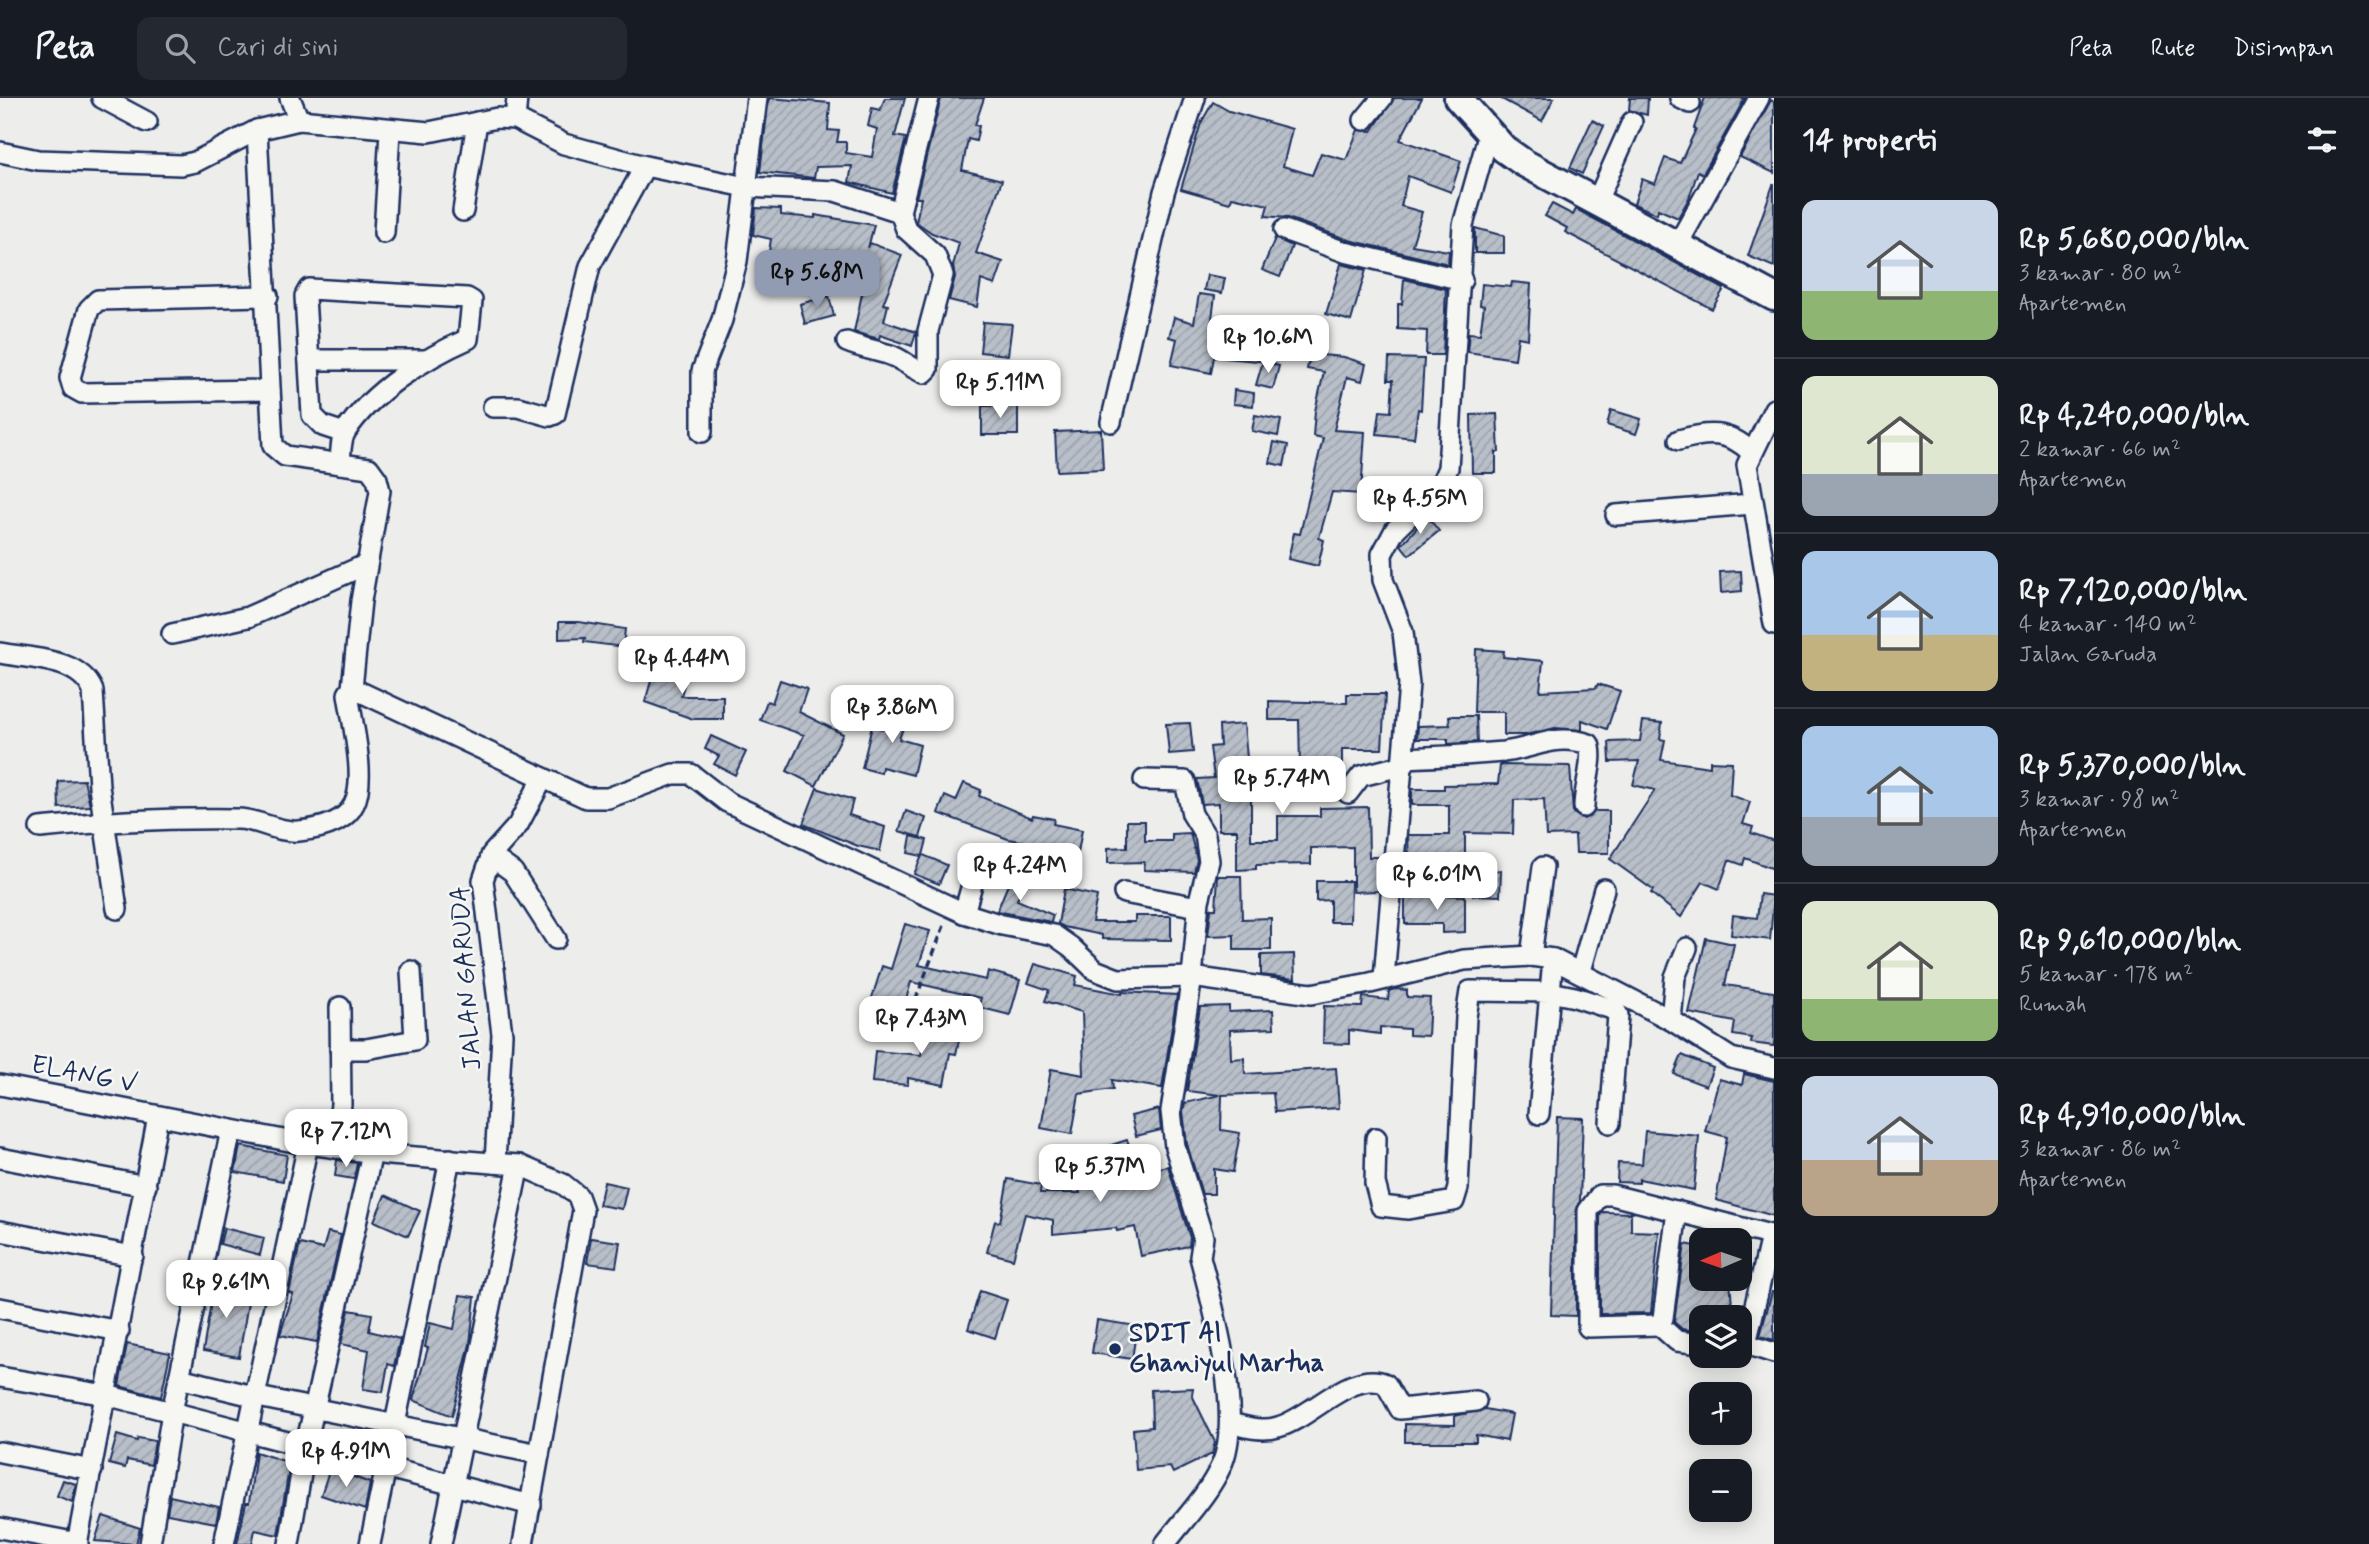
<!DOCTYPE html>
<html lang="id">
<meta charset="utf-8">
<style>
:root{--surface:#171b24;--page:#242831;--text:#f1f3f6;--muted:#9ea1a6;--line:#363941;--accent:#919bb2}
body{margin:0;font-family:Mynerve,sans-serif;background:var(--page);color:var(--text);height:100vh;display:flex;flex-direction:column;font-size:26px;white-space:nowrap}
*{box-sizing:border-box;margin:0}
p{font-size:23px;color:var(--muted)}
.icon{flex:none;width:38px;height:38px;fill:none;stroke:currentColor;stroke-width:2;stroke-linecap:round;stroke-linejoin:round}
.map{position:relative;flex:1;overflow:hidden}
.details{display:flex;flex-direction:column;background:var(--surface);width:595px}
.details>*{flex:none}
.needle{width:46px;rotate:268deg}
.buttons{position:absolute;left:1689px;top:1130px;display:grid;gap:14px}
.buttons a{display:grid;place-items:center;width:63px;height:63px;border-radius:14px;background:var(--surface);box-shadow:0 4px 18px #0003;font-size:35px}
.price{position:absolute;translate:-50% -60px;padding:0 16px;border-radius:14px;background:#fff;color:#222;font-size:23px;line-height:46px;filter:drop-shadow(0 2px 4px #0008)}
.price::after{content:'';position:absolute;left:50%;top:42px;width:21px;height:16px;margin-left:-10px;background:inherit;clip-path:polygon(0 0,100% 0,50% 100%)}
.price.active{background:var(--accent);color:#111}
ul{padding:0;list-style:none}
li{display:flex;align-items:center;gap:21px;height:175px;padding:0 28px}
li+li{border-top:2px solid var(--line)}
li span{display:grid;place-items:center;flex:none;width:196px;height:140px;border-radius:14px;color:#555}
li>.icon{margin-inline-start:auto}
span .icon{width:84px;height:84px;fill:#fffc;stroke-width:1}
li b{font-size:30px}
h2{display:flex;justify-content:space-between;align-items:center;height:84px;padding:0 28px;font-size:30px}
header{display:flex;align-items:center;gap:42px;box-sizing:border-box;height:98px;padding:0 35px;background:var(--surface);border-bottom:2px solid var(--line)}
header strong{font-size:33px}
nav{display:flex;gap:38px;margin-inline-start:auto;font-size:24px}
.search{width:490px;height:63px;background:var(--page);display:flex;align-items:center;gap:18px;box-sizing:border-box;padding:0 24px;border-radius:14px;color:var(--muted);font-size:26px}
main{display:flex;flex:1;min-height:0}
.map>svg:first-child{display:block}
.building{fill:url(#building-hatch);stroke:#1b2f5e;stroke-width:2}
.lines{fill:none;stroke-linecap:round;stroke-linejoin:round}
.minor-casing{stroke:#1b2f5e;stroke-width:24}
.secondary-casing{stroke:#1b2f5e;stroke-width:32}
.path{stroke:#1b2f5e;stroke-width:3.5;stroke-dasharray:7 5;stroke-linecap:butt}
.minor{stroke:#f6f6f2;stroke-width:19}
.secondary{stroke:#f6f6f2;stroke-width:26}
.poi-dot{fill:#1b2f5e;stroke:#f6f6f2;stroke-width:2.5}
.labels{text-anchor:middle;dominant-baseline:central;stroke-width:5;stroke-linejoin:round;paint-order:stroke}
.street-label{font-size:26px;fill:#1b2f5e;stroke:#f6f6f2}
.poi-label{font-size:26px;font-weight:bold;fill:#1b2f5e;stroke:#f6f6f2;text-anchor:start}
</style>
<header>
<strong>Peta</strong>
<div class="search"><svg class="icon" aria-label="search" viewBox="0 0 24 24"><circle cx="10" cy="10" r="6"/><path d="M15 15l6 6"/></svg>Cari di sini</div>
<nav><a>Peta</a><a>Rute</a><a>Disimpan</a></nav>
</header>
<main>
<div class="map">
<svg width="1774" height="1446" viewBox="0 0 1774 1446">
<defs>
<pattern id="building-hatch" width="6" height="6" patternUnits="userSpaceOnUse" patternTransform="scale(1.75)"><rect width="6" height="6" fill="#b9bfc8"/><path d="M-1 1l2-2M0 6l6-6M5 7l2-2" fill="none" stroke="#9ea4ae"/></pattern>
</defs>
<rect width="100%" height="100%" fill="#edeeec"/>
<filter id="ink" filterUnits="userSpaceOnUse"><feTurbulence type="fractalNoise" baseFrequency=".0143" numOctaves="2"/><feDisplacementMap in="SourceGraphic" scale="14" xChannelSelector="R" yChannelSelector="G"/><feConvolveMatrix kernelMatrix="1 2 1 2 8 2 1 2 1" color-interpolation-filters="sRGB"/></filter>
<g filter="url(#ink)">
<g class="building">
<path d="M769,0L830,5L828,32L839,33L837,44H846V55L872,59L877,31L868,28L872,10L880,12L885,0H905L895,38L906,40L892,95L849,84L852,68L816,69L814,80L760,74Z"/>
<path d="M941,0H984L975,27L979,28L976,43L968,41L962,72L1002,82L976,155L1003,164L995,187L981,182L977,209L949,202L955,179L953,168L959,145L932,135L916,124L921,100H916Z"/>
<path d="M1394,0H1422L1400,42L1461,63L1451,94L1408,78L1401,108L1422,114L1412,147L1449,153L1448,166L1349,142L1288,120L1265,118L1268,107L1232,99L1230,105L1181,91L1201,25L1213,4L1229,13L1292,31L1283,68L1312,77L1321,55L1346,62L1358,32L1372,33Z"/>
<path d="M1500,0H1554L1542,23Z"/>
<path d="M1630,0H1648L1647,17L1629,12Z"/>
<path d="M1705,0H1745L1703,76L1698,73L1689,100L1678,120L1658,111L1657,116L1634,106L1642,81L1655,86L1665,60L1680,65L1696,31L1694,30Z"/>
<path d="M1771,2L1774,4V75L1740,59Z"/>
<path d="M1592,22L1604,28L1582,76L1570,70Z"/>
<path d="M1773,87H1774V169L1748,158Z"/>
<path d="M1552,106L1573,117L1576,111L1724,191L1712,211L1565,134L1567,130L1545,118Z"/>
<path d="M756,110L781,111V117L815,120V117L874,127L868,150L870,145L902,157L883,206L888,207L884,223L916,234L912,248L880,237L879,241L854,234L864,186L854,188L866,155L828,152L835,192L817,195L810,160L769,154L771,141L753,137Z"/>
<path d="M1475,130L1504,138V155H1475Z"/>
<path d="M1275,140L1292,148L1280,179L1262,172Z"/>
<path d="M1341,166L1366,172L1351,223L1326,216Z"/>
<path d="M1207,177L1225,180L1222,195L1204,192Z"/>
<path d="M1404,181L1446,191L1443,257H1426L1427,233L1398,231V206H1402Z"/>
<path d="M1512,184L1531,186L1528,241L1518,239L1515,261L1467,254L1469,235L1480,236L1484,208L1480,207L1482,186L1511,189Z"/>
<path d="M1199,196L1215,198L1211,228L1246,231L1248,224L1275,229L1268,264L1214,259L1211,275L1171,267L1177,241L1169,239L1174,219L1194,225Z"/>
<path d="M829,198L834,218L805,226L800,206Z"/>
<path d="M983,224L1012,226L1008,257L980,254Z"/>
<path d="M1310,256L1344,259L1366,266L1362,283L1347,279L1334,332L1365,334L1361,396L1332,394L1319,440L1324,442L1318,468L1288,461L1294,435L1300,436L1323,340L1313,338L1315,313L1324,274L1307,271Z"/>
<path d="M1389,260L1424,261L1421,312L1418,311L1414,340L1377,336L1380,313L1391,314L1393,282H1388Z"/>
<path d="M1263,263L1279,268L1273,291L1256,287Z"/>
<path d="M1234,292L1254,295L1253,308L1233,306Z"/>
<rect x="982" y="308" width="36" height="29"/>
<path d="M1611,312L1641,321L1636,336L1607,327Z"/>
<path d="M1497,316L1499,354H1496V375H1472L1471,317Z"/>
<path d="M1255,317L1281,322L1278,338L1252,333Z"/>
<path d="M1101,332L1103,371L1057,373L1055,334Z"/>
<path d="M1274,344L1288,347L1284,368L1270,365Z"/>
<path d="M1427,418L1439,433L1409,457L1401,447Z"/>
<path d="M1741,473L1742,493L1721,495L1720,474Z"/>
<path d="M559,524H579L625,531L623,549L584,544L585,540L559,541Z"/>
<path d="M1476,551L1504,553L1503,559L1543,563L1540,593L1596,590L1598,586L1620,593L1607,631L1582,622V632L1555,630L1525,637H1504V614H1474Z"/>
<path d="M674,561L690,565L681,598H723V621H693L645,604L653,576L669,580Z"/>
<path d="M780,582L807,591L799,614L843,636L816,688L787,673L804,637L760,622L767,603L772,605Z"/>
<path d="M1347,596H1385L1382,651H1342V668H1300L1299,622H1269V603L1347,605Z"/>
<path d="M901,599L913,604L899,641L920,647L913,677L882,669L881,675L862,670L872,628L888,632Z"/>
<path d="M1449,618H1476L1477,644L1448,646V641H1417L1418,628L1450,627Z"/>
<path d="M1643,623L1662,625L1660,641L1665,642L1661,662L1710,669V663L1732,664L1730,697L1750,704L1743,726L1753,729L1751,735L1774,743V771L1745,760L1743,767L1729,762L1719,791L1703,784L1681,819L1651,795L1653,792L1610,761L1655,692L1633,687L1639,663L1610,664L1609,644L1640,643Z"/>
<path d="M1190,625L1193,654L1169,656L1166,626Z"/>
<path d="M1244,626L1248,671H1288V700H1251V742H1278V718H1320V710L1368,709L1369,759H1382L1379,793L1353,794V749L1311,750V766L1256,767V771L1237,772V732H1219V705L1202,706L1197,681L1214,680L1210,649L1220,648L1219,628Z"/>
<path d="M711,638L746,654L735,677L714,666L719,658L705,651Z"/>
<path d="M1500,667L1570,668L1573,715L1584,721L1595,713H1609V755H1576L1575,737L1546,738L1544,701L1514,702L1513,736L1465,735V769L1409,766L1408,737H1449V707H1412V691H1444V687L1498,686Z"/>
<path d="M84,682L90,708L59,710L58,683Z"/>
<path d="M964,685L981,692L979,698L1032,720L1033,717L1054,721L1053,726L1082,732L1077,760L1051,755L1052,748L1008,741L938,715L945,698L956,703Z"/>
<path d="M817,690L853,702L849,717L885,729L880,753L858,748L803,726Z"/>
<path d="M906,713L926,720L920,739L899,733Z"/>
<path d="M1127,723H1145V743H1172V736L1190,735L1197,762L1194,774L1144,772V764L1108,765V750L1127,749Z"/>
<path d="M911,738L927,742L923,757L947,767L939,786L914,776L922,758L908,755Z"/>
<path d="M1474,772L1501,773L1500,798L1473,797Z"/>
<path d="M1218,778H1241L1242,821L1271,820V852H1234V837L1208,838L1211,811H1216Z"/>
<path d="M1011,779L1025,785L1017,802L1053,817L1051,824L997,813Z"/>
<path d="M1316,783H1351L1350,824H1330V802L1316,803Z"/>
<path d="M1064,791L1097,798L1092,824H1135V818H1171V842L1102,841V837L1064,829L1058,826Z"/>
<path d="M1760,796L1774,798L1770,842L1731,837L1733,817L1757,820Z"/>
<path d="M1436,797L1465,798V834L1442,835V826H1405V798Z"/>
<path d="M905,826L930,833L919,867L986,882L988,873L1020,882L1010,917L978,909L981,900L911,884L902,916L870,906L882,868L891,871Z"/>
<path d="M1706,840L1734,846L1725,887L1774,894V948L1751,945L1752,940L1733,937L1735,924L1689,915Z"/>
<path d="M1294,856L1295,881L1261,877V857Z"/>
<path d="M1035,866L1077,878L1075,887L1122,896V894L1177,897L1162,990L1112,982L1113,991L1079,996L1072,1036L1041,1030L1051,971L1084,977L1082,914L1045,903L1049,892L1028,885Z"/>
<path d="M1395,891L1407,892V899L1430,900L1428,938L1409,937V931L1380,929V936L1349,932V946L1323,945L1324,908L1362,909L1363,899L1388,902L1389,893Z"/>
<path d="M1229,908V914L1273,912L1274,930L1230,932L1231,961L1244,960L1245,976L1336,970L1339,1010L1275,1014L1273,995L1222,997L1221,1032L1240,1035L1233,1074L1214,1071V1096H1202L1187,1046L1183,1013L1185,1005L1220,997L1187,993L1200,909Z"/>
<path d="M930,916L963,924L956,956L950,955L944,987L908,980V987L872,984L875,953L921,957Z"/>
<path d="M1682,957L1713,970L1706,988L1674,976Z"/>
<path d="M1744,976L1774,983V1118L1716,1102L1727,1039L1705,1033L1719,981L1742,987Z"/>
<path d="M1159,1011L1161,1032L1136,1038L1131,1018Z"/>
<path d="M1557,1019L1583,1020L1580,1103L1576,1113V1218L1551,1217Z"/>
<path d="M1645,1033L1699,1038L1694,1092L1639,1081V1085L1617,1084L1618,1065L1642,1066Z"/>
<path d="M1127,1042L1141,1074L1168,1068L1190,1140L1189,1148L1141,1158L1135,1129L1117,1133L1116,1130L1053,1136V1122L1025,1116L1013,1161L987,1154L995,1123L1000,1124L1008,1081L1041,1087L1040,1095H1080L1071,1060Z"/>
<path d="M240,1048L287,1057L283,1083L235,1074Z"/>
<path d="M337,1062L357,1065L354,1081L335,1078Z"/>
<path d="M604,1084L627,1089L622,1111L599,1107Z"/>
<path d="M385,1097L420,1113L408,1138L374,1123Z"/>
<path d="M1603,1114L1631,1115V1133L1659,1134L1651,1215L1600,1216V1117Z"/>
<path d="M224,1130L264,1140L260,1157L220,1146Z"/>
<path d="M328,1134L341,1137L317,1244L280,1237L293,1196L289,1195L300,1146L323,1151Z"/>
<path d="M591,1140L620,1144L616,1169L587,1165Z"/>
<path d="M1685,1146L1701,1149V1181L1730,1182L1733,1220H1701V1234L1682,1231L1674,1224Z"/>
<path d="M214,1186L250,1192L239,1259L203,1253Z"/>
<path d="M980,1193L1007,1202L995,1240L968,1231Z"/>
<path d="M1772,1194H1774V1242L1760,1238Z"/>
<path d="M460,1197L475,1199L470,1246L452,1318L413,1302L428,1250L425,1249L430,1225L454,1231Z"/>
<path d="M349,1212L372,1216L369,1233L400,1241L394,1268L388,1266L383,1294L363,1291L369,1252L341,1246Z"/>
<path d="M1097,1222L1137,1228L1132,1261L1092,1255Z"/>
<path d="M127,1246L170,1255L161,1299L119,1288Z"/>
<path d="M1193,1290L1192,1297L1215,1344L1212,1356L1173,1375L1170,1369L1136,1372L1133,1331L1152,1329L1151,1292Z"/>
<path d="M1485,1311L1512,1316L1507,1343L1476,1337V1344H1405V1326L1455,1327V1318Z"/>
<path d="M117,1337L137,1343L138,1340L155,1343L151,1367L127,1362L125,1370L109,1366Z"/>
<path d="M256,1354L290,1365L278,1437L255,1432L252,1446H237L246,1405H249Z"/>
<path d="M330,1370L370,1385L365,1412L321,1397Z"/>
<path d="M63,1382L76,1386L72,1404L57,1398Z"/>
<path d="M170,1398L219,1409L216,1425L167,1416Z"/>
<path d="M103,1418L140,1430L136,1446L95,1443Z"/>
</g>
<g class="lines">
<defs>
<g id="minor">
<path d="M102,0L147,24"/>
<path d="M290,0L299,22"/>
<path d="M1680,0L1690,5"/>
<path d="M515,21L517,0"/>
<path d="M1364,22L1382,0"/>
<path d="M0,54L38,62L181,67L195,64L257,32L299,22L429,34L497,20L515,21L564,46L645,68L746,89L835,93L900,114"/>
<path d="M1597,103L1632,24"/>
<path d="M463,113L477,24"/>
<path d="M1284,132L1345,154L1462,182"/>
<path d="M384,135L390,33"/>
<path d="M1678,146L1759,0"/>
<path d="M268,198L98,202L89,211L70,280L73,290L82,295L270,292"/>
<path d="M847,244C861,250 875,252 890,257C902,261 912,271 924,275L928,271V233L943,177L935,157L906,131L900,114L929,0"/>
<path d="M309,262H427"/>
<path d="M493,309H518L550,318L555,316L590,168L645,68"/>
<path d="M1774,311L1747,367L1774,526"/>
<path d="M1111,324L1164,94L1195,0"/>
<path d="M702,334V273L722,222L737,163L757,0"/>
<path d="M1679,342C1708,334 1728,332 1751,354"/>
<path d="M340,366C341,356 340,342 346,333C372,293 425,260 468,241L472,203L467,200L309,191L305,198L312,317L323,328L344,335"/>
<path d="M1616,417L1752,406"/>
<path d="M172,536L248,519L367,466"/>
<path d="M0,555C31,561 80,560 93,593L99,688L117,811"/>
<path d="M352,590L586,700H608L673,676H691L727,704L964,815L1002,827L1054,837L1071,849L1095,872L1118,881L1192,879L1311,896L1370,885L1464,862L1531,858L1553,861L1671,922L1731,960L1774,970"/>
<path d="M1404,660C1437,659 1470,657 1503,654C1537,650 1554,635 1589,646C1595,661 1584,689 1584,709"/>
<path d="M1144,682L1185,683L1192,716L1205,737L1209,763L1199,803L1192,879L1171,1013L1175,1049L1203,1139L1200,1159C1214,1211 1244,1320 1221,1368C1208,1397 1184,1421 1165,1446"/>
<path d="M1348,695L1361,678L1404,667"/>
<path d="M40,730C106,723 171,720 237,721C259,721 277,735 299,733C319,731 345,725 354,706C367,681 352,624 348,596L352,590L361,503L380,393L377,381L369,370L285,358L273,348L257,32"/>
<path d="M491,758L513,774L556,841"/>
<path d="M1124,795L1198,809"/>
<path d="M964,815L973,783"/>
<path d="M1531,858L1543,769"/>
<path d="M1553,861L1550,894L1575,899L1615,912L1618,917L1610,1025"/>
<path d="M1581,873L1604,791"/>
<path d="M1384,880L1409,586L1403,534L1383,482L1382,456L1395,432L1440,388L1448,370L1463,127L1489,35"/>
<path d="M1671,922L1675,879L1687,850"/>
<path d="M340,951H366L415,942L411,873"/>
<path d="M0,987L294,1044L390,1057L519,1067L563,1086L578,1098L583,1112L523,1446"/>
<path d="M1376,1040L1375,1085L1381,1108L1408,1111L1454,1103L1458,1090L1466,919L1470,893L1550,894L1539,1016"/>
<path d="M336,1050L341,1006L340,909"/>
<path d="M0,1060L146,1088"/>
<path d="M495,1065L502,936L483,782L492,756L518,727L543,680"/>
<path d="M1677,1113L1663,1220L1659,1227L1588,1229V1113L1600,1097H1612L1774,1138"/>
<path d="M0,1133L133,1158"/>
<path d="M1771,1138L1746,1246L1774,1255"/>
<path d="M0,1210L119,1233"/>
<path d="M1659,1227L1677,1243L1701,1246"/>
<path d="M0,1279L106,1297L531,1407"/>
<path d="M179,1280L253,1298L539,1356"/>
<path d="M1230,1325C1246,1329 1262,1334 1278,1329C1310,1321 1352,1270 1386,1286L1400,1311L1476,1303"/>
<path d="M0,1354L92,1372"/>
<path d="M0,1430L78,1445"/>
<path d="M77,1446L158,1018"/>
<path d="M150,1446L172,1314L231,1032"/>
<path d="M224,1446L308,1046"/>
<path d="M289,1446L306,1347L372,1055"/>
<path d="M370,1446L450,1061"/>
<path d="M441,1446L519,1067"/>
</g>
<path id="secondary" d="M1458,0L1504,51L1524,65L1774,199"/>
</defs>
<use href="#minor" class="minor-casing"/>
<use href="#secondary" class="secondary-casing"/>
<path class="path" d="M907,924L945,825"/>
<use href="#minor" class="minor"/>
<use href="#secondary" class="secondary"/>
</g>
</g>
<circle class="poi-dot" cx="1115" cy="1251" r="7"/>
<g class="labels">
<g class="street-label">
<text transform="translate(467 880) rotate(-94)">JALAN GARUDA</text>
<text transform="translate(84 977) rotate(11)">ELANG V</text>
</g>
<g class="poi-label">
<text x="1129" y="1236">SDIT Al<tspan x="1129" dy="30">Ghaniyul Martua</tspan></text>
</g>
</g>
</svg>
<div class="buttons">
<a><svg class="needle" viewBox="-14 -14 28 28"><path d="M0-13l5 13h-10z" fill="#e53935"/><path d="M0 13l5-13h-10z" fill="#9ea1a6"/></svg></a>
<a><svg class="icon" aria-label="layers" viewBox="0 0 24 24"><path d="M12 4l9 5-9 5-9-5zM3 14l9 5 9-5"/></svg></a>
<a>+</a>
<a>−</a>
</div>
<b class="price active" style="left:817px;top:212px">Rp 5.68M</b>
<b class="price" style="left:1268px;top:277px">Rp 10.6M</b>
<b class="price" style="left:1000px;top:322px">Rp 5.11M</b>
<b class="price" style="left:1420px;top:438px">Rp 4.55M</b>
<b class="price" style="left:682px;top:598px">Rp 4.44M</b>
<b class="price" style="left:892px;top:647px">Rp 3.86M</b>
<b class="price" style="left:1282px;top:718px">Rp 5.74M</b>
<b class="price" style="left:1020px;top:805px">Rp 4.24M</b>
<b class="price" style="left:1437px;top:814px">Rp 6.01M</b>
<b class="price" style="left:921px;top:958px">Rp 7.43M</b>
<b class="price" style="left:346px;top:1071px">Rp 7.12M</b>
<b class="price" style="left:1100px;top:1106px">Rp 5.37M</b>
<b class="price" style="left:226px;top:1222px">Rp 9.61M</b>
<b class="price" style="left:346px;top:1391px">Rp 4.91M</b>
</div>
<section class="details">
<h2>14 properti<svg class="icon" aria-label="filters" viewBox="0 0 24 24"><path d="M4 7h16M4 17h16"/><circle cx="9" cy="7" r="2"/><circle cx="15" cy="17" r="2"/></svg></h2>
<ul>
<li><span style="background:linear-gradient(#c9d6e8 65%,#8fb573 0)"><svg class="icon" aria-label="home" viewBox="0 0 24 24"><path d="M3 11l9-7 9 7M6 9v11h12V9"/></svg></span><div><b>Rp 5,680,000/bln</b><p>3 kamar · 80 m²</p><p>Apartemen</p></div></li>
<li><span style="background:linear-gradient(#dfe7d0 70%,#9aa5b1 0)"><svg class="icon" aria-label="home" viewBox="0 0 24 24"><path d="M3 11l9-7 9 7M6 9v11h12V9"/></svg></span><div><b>Rp 4,240,000/bln</b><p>2 kamar · 66 m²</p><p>Apartemen</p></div></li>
<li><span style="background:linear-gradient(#a9c7e8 60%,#c2b280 0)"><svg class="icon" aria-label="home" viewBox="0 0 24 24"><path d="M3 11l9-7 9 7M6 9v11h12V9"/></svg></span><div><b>Rp 7,120,000/bln</b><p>4 kamar · 140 m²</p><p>Jalan Garuda</p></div></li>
<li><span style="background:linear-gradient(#a9c7e8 65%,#9aa5b1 0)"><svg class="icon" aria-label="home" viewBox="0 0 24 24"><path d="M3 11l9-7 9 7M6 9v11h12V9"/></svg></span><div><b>Rp 5,370,000/bln</b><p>3 kamar · 98 m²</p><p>Apartemen</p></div></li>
<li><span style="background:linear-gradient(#dfe7d0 70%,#8fb573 0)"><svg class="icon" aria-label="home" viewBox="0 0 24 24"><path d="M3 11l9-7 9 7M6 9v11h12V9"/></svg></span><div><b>Rp 9,610,000/bln</b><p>5 kamar · 178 m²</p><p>Rumah</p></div></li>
<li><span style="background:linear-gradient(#c9d6e8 60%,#b9a48a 0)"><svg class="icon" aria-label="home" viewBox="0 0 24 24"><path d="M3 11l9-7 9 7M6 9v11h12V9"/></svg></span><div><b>Rp 4,910,000/bln</b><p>3 kamar · 86 m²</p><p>Apartemen</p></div></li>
</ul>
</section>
</main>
